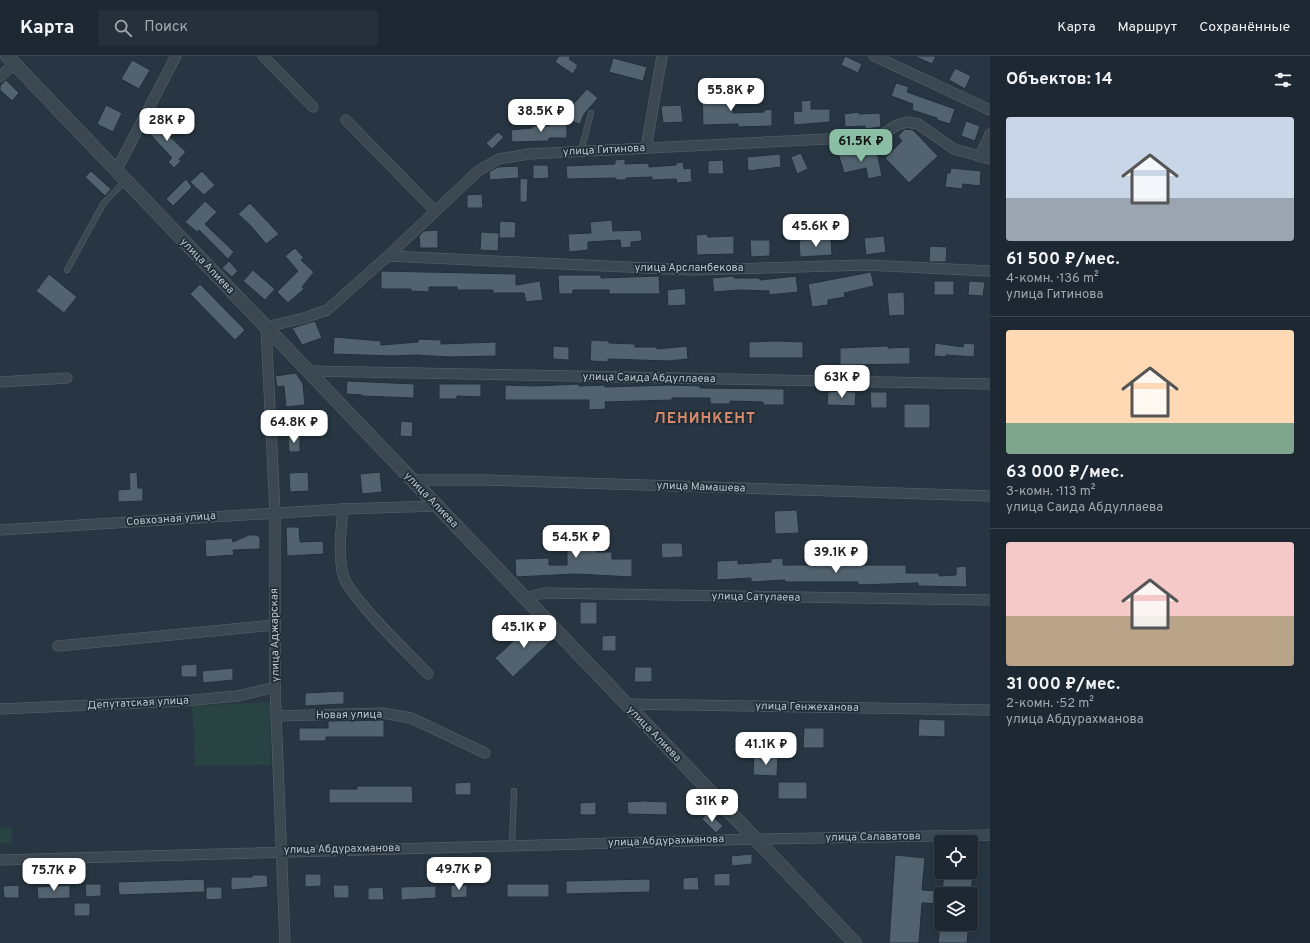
<!DOCTYPE html>
<html lang="ru">
<meta charset="utf-8">
<style>
:root{--surface:#1d2832;--page:#25303a;--text:#f1f3f6;--muted:#a0a6ac;--line:#3b444d;--accent:#8abfa5}
body{margin:0;font-family:Overpass,sans-serif;background:var(--page);color:var(--text);height:100vh;display:flex;flex-direction:column;font-size:15px;white-space:nowrap}
*{box-sizing:border-box;margin:0}
p{font-size:13px;color:var(--muted)}
.icon{flex:none;width:22px;height:22px;fill:none;stroke:currentColor;stroke-width:2;stroke-linecap:round;stroke-linejoin:round}
.map{position:relative;flex:1;overflow:hidden}
.sheet{display:flex;flex-direction:column;background:var(--surface);width:320px}
.sheet>*{flex:none}
.controls{position:absolute;left:934px;top:779px;display:grid;gap:8px}
.controls a{display:grid;place-items:center;width:44px;height:44px;border-radius:4px;background:var(--surface);box-shadow:0 2px 10px #0003,0 0 0 1px var(--line);font-size:20px}
.price{position:absolute;translate:-50% -34px;padding:0 9px;border-radius:8px;background:#fff;color:#222;font-size:13px;line-height:26px;filter:drop-shadow(0 1px 2px #0008)}
.price::after{content:'';position:absolute;left:50%;top:24px;width:12px;height:9px;margin-left:-6px;background:inherit;clip-path:polygon(0 0,100% 0,50% 100%)}
.price.active{background:var(--accent);color:#111}
ul{padding:0;list-style:none}
li{display:grid;align-content:center;gap:8px;height:212px;padding:0 16px}
li+li{border-top:1px solid var(--line)}
li span{display:grid;place-items:center;height:124px;border-radius:4px;color:#555}
li>.icon{margin-inline-start:auto}
span .icon{width:72px;height:72px;fill:#fffc;stroke-width:1}
li b{font-size:17px}
h2{display:flex;justify-content:space-between;align-items:center;height:48px;padding:0 16px;font-size:17px}
header{display:flex;align-items:center;gap:24px;box-sizing:border-box;height:56px;padding:0 20px;background:var(--surface);border-bottom:1px solid var(--line)}
header strong{font-size:19px}
nav{display:flex;gap:22px;margin-inline-start:auto;font-size:14px}
.search{width:280px;height:36px;background:var(--page);display:flex;align-items:center;gap:10px;box-sizing:border-box;padding:0 14px;border-radius:4px;color:var(--muted);font-size:15px}
main{display:flex;flex:1;min-height:0}
.map>svg:first-child{display:block}
.green{fill:#294342}
.building{fill:#52636f;stroke:#222f39}
.lines{fill:none;stroke-linecap:round;stroke-linejoin:round}
.service-casing{stroke:#59666f;stroke-width:6}
.minor-casing{stroke:#59666f;stroke-width:11}
.tertiary-casing{stroke:#59666f;stroke-width:14}
.service{stroke:#3b4851;stroke-width:5}
.minor{stroke:#3b4851;stroke-width:10}
.tertiary{stroke:#3b4851;stroke-width:13}
.labels{text-anchor:middle;dominant-baseline:central;stroke-width:3.5;stroke-linejoin:round;paint-order:stroke}
.street-label{font-size:11px;fill:#b8c3cb;stroke:#202d37}
.district-label{font-size:15px;font-weight:bold;letter-spacing:1px;fill:#d5886a;stroke:#202d37}
</style>
<header>
<strong>Карта</strong>
<div class="search"><svg class="icon" aria-label="search" viewBox="0 0 24 24"><circle cx="10" cy="10" r="6"/><path d="M15 15l6 6"/></svg>Поиск</div>
<nav><a>Карта</a><a>Маршрут</a><a>Сохранённые</a></nav>
</header>
<main>
<div class="map">
<svg width="990" height="887" viewBox="0 0 990 887">
<rect width="100%" height="100%" fill="#273642"/>
<g class="green">
<path d="M270,646L271,709L195,710L192,650Z"/>
<path d="M0,771L13,772L12,788L0,787Z"/>
</g>
<g class="building">
<path d="M559,0H571L569,3L578,9L573,18L555,6Z"/>
<path d="M845,0L862,8L858,17L841,9Z"/>
<path d="M914,0H936L932,8Z"/>
<path d="M613,2L647,11L643,25L609,16Z"/>
<path d="M132,4L150,14L139,33L121,23Z"/>
<path d="M955,12L971,20L965,33L949,24Z"/>
<path d="M6,24L19,37L12,45L0,34V30Z"/>
<path d="M896,27L909,31L907,36L955,53L950,68L937,64V62L912,54L913,48L891,40Z"/>
<path d="M724,31H732L733,57L764,56V54L772,53V70L738,71V68L703,69L702,39L724,38Z"/>
<path d="M587,33L598,42L584,58L580,68L565,63L568,54Z"/>
<path d="M811,44V53H830V66L794,69L793,56L802,55L801,45Z"/>
<path d="M106,49L122,57L113,76L97,68Z"/>
<path d="M681,49L683,66L663,67L661,50Z"/>
<path d="M859,56V58L880,57L881,71L865,73V70L845,71L844,58Z"/>
<path d="M162,62L171,71L165,76L186,96L179,103L181,105L174,112L168,106L172,102L148,76Z"/>
<path d="M966,65L980,70L975,85L961,80Z"/>
<path d="M567,66V82H549V85L512,86L511,74L532,72V70H549V67Z"/>
<path d="M905,73L913,74L938,100L909,127L885,102L902,85L898,80Z"/>
<path d="M498,76L504,81L492,93L486,87Z"/>
<path d="M859,93L860,100L877,96L882,120L868,123L866,112L844,117L838,97Z"/>
<path d="M801,97L808,113L797,118L791,101Z"/>
<path d="M780,98L781,111L748,115L747,101Z"/>
<path d="M625,103V108L649,107V111L676,109V107L683,106L684,113L691,112L692,126L677,127L676,123L652,124V121L626,122V124H616V122L567,123L566,110L615,108V104Z"/>
<path d="M723,104L724,118H708V105Z"/>
<path d="M533,109H548L549,122L533,123Z"/>
<path d="M518,110L519,122L490,124L489,116L498,111Z"/>
<path d="M951,112L981,115L980,130L963,128L962,133L945,131L947,117H950Z"/>
<path d="M91,115L111,133L105,140L85,121Z"/>
<path d="M202,115L215,129L204,139L190,126Z"/>
<path d="M520,122L528,123L527,146H520Z"/>
<path d="M186,123L192,131L173,150L166,143Z"/>
<path d="M482,138L483,152H467V139Z"/>
<path d="M205,145L217,156L205,168L234,196L228,203L199,174L197,176L185,166Z"/>
<path d="M250,147L279,178L266,188L251,170L238,158Z"/>
<path d="M612,164L613,175L641,174L642,185L631,186V191L621,192L620,184L588,186V194L569,196L568,178L591,177L590,166Z"/>
<path d="M500,165L516,166L515,182H499Z"/>
<path d="M438,174V192H420L419,180L424,175Z"/>
<path d="M481,176L499,177L498,195L480,194Z"/>
<path d="M707,178L708,181L734,180V198L697,199L696,179Z"/>
<path d="M884,180L886,196L866,199L864,182Z"/>
<path d="M831,182L832,199L800,201L799,184Z"/>
<path d="M750,184H770V200L751,201Z"/>
<path d="M930,190L947,191L946,206H929Z"/>
<path d="M295,192L304,202L301,204L314,216L302,231L304,233L288,247L277,236L298,215L285,200Z"/>
<path d="M229,205L238,215L232,221L222,212Z"/>
<path d="M253,214L275,233L265,244L243,225Z"/>
<path d="M381,215L516,218V229L540,225L543,244L526,246L524,237H493V234H457V231H429V236L411,235V233H381Z"/>
<path d="M871,216L874,230L844,237L845,241L828,244V249L812,251L808,228Z"/>
<path d="M49,218L77,241L64,257L36,235Z"/>
<path d="M558,219H601V222L659,220L660,238H609V234H573V238H559Z"/>
<path d="M734,220V222H760V224L796,220L798,236L769,239V235L740,234L714,236L712,222Z"/>
<rect x="934" y="225" width="20" height="14"/>
<path d="M969,225L985,226L983,240L968,239Z"/>
<path d="M200,228L245,274L235,284L190,238Z"/>
<path d="M685,232L686,249L668,250L667,234Z"/>
<path d="M904,236L905,259L889,260L887,237Z"/>
<path d="M315,265L322,282L302,289L292,272Z"/>
<path d="M334,281L381,285V289L418,286V283L441,284V288L496,286V300L449,301L416,299L392,300L333,298Z"/>
<path d="M591,284L609,285V287L635,288V291H657V293L687,290L688,303L668,305L608,303V306L590,305Z"/>
<path d="M776,285L803,286V302H749V286Z"/>
<path d="M935,287L963,291L964,287L975,288L974,301L946,299V301L934,300Z"/>
<path d="M553,290L569,291V304L553,303Z"/>
<path d="M888,290V292L910,291V308L840,309V292Z"/>
<path d="M296,317L303,328L305,349L286,351L284,330L277,331L275,320Z"/>
<path d="M347,325L414,328V342L362,340V339L346,338Z"/>
<path d="M439,328H481V341L457,340V343H439Z"/>
<path d="M579,328V330L605,329V331L672,329L700,330V332L784,333V349H763V346L730,345V348H710V342H672V344L605,346L606,353L589,354V344H505V329L535,330Z"/>
<path d="M842,335L856,336L855,350L827,349L828,336Z"/>
<path d="M870,336H887V352H871Z"/>
<rect x="904" y="348" width="26" height="24"/>
<path d="M401,365L413,366L412,381L400,380Z"/>
<path d="M300,380V396H289L288,381Z"/>
<path d="M137,416L138,432H143V445L118,446V434L130,433L129,417Z"/>
<path d="M308,416L309,435L290,436L289,417Z"/>
<path d="M380,416L382,436L362,438L360,418Z"/>
<path d="M797,454L799,477L775,478L774,455Z"/>
<path d="M286,471H299L300,486L323,485L324,498L287,500Z"/>
<path d="M550,476L597,477V496H612V503H632V521L575,518L516,521L515,503L549,502V509H567V495L550,494Z"/>
<path d="M249,479H256L260,481V493L233,494L234,499L206,501L205,484L232,482L233,486Z"/>
<path d="M661,487H682L683,501L662,502Z"/>
<path d="M783,502V509H906V517H939V520L956,519V511L966,510L967,531L918,530V527L858,529V526H785V524L751,526V522L717,524V505L738,504V508L771,506V503Z"/>
<rect x="580" y="546" width="17" height="22"/>
<path d="M535,565L553,583L513,621L495,602Z"/>
<path d="M616,579V595H602V580Z"/>
<path d="M197,608V621H181V609Z"/>
<path d="M635,611H652V626H634Z"/>
<path d="M233,612V624L203,627L202,615Z"/>
<path d="M344,635V648L305,650V637Z"/>
<path d="M919,663L945,664V681L918,680Z"/>
<path d="M382,664H384V681H326V685H299V672H328V665Z"/>
<path d="M804,672H824V692H803Z"/>
<path d="M754,700L778,701L777,720L753,719Z"/>
<path d="M471,726V739H455V727Z"/>
<rect x="778" y="726" width="29" height="17"/>
<path d="M357,730H412L413,747H329V733H357Z"/>
<path d="M643,745L667,746V759L628,758L627,746Z"/>
<path d="M596,746V759H580V747Z"/>
<path d="M708,756L723,770L716,777L702,763Z"/>
<path d="M752,798V808L732,810L731,800Z"/>
<path d="M895,799L925,802L922,834L941,835V848L922,847L919,887H889Z"/>
<path d="M944,816H973L971,838H942Z"/>
<path d="M730,817V830H714V818Z"/>
<path d="M305,818H321V830L305,831Z"/>
<path d="M252,819H267L268,831L231,834V821H252Z"/>
<path d="M698,821L699,834H683V822Z"/>
<path d="M204,823L205,836L119,839L118,826Z"/>
<path d="M650,823V836L566,838V825Z"/>
<path d="M85,828H101V840L86,841Z"/>
<rect x="507" y="828" width="42" height="13"/>
<path d="M19,829V842H4L3,830Z"/>
<path d="M70,829V842L38,843L37,831Z"/>
<path d="M333,829H349V842H334Z"/>
<path d="M451,829H467V841L451,842Z"/>
<path d="M436,830V842L401,844V831Z"/>
<path d="M206,831H222V843L206,844Z"/>
<path d="M383,831L384,844H368V832Z"/>
<rect x="74" y="847" width="16" height="13"/>
<path d="M940,868H969L967,887H938Z"/>
</g>
<g class="lines">
<defs>
<g id="service">
<path d="M581,95L591,57"/>
<path d="M67,214L103,148L125,125"/>
<path d="M512,789L514,735"/>
</g>
<g id="minor">
<path d="M263,0L313,51"/>
<path d="M874,0L990,54"/>
<path d="M0,21L14,8"/>
<path d="M346,64L434,154"/>
<path d="M646,92L662,0"/>
<path d="M980,101L990,78"/>
<path d="M116,115L176,0"/>
<path d="M388,200L691,214L866,209L990,215"/>
<path d="M307,315L990,328"/>
<path d="M0,326L67,322"/>
<path d="M412,424H486L990,440"/>
<path d="M343,453C341,475 338,497 343,519C349,541 410,599 428,618"/>
<path d="M0,474L343,453L437,450"/>
<path d="M523,542L545,537L990,544"/>
<path d="M58,590L274,569"/>
<path d="M625,648L990,654"/>
<path d="M0,653L183,645L238,640L275,631"/>
<path d="M277,660L382,657L411,662L485,697"/>
<path d="M0,804L756,783L990,779"/>
<path d="M285,887L275,631V456L266,271L304,262L327,254L388,200L478,115L499,103L529,98L867,81L883,78L897,69L907,66L918,68L954,93L990,103"/>
</g>
<path id="tertiary" d="M7,0L855,887"/>
</defs>
<use href="#service" class="service-casing"/>
<use href="#minor" class="minor-casing"/>
<use href="#tertiary" class="tertiary-casing"/>
<use href="#service" class="service"/>
<use href="#minor" class="minor"/>
<use href="#tertiary" class="tertiary"/>
</g>
<g class="labels">
<g class="street-label">
<text transform="translate(604 94) rotate(-3)">улица Гитинова</text>
<text transform="translate(207 210) rotate(46)">улица Алиева</text>
<text x="689" y="212">улица Арсланбекова</text>
<text transform="translate(649 322) rotate(1)">улица Саида Абдуллаева</text>
<text transform="translate(701 431) rotate(2)">улица Мамашева</text>
<text transform="translate(431 444) rotate(46)">улица Алиева</text>
<text transform="translate(171 463) rotate(-4)">Совхозная улица</text>
<text transform="translate(756 541) rotate(1)">улица Сатулаева</text>
<text transform="translate(275 579) rotate(-91)">улица Аджарская</text>
<text transform="translate(138 647) rotate(-3)">Депутатская улица</text>
<text transform="translate(807 651) rotate(1)">улица Генжеханова</text>
<text transform="translate(349 659) rotate(-1)">Новая улица</text>
<text transform="translate(654 678) rotate(46)">улица Алиева</text>
<text transform="translate(873 781) rotate(-1)">улица Салаватова</text>
<text transform="translate(666 785) rotate(-2)">улица Абдурахманова</text>
<text transform="translate(342 793) rotate(-1)">улица Абдурахманова</text>
</g>
<g class="district-label">
<text x="705" y="363">ЛЕНИНКЕНТ</text>
</g>
</g>
</svg>
<div class="controls">
<a><svg class="icon" aria-label="locate" viewBox="0 0 24 24"><circle cx="12" cy="12" r="6"/><path d="M12 2v4M12 18v4M2 12h4M18 12h4"/></svg></a>
<a><svg class="icon" aria-label="layers" viewBox="0 0 24 24"><path d="M12 4l9 5-9 5-9-5zM3 14l9 5 9-5"/></svg></a>
</div>
<b class="price" style="left:731px;top:56px">55.8K ₽</b>
<b class="price" style="left:541px;top:77px">38.5K ₽</b>
<b class="price" style="left:167px;top:86px">28K ₽</b>
<b class="price active" style="left:861px;top:107px">61.5K ₽</b>
<b class="price" style="left:816px;top:192px">45.6K ₽</b>
<b class="price" style="left:842px;top:343px">63K ₽</b>
<b class="price" style="left:294px;top:388px">64.8K ₽</b>
<b class="price" style="left:576px;top:503px">54.5K ₽</b>
<b class="price" style="left:836px;top:518px">39.1K ₽</b>
<b class="price" style="left:524px;top:593px">45.1K ₽</b>
<b class="price" style="left:766px;top:710px">41.1K ₽</b>
<b class="price" style="left:712px;top:767px">31K ₽</b>
<b class="price" style="left:459px;top:835px">49.7K ₽</b>
<b class="price" style="left:54px;top:836px">75.7K ₽</b>
</div>
<section class="sheet">
<h2>Объектов: 14<svg class="icon" aria-label="filters" viewBox="0 0 24 24"><path d="M4 7h16M4 17h16"/><circle cx="9" cy="7" r="2"/><circle cx="15" cy="17" r="2"/></svg></h2>
<ul>
<li><span style="background:linear-gradient(#c9d6e8 65%,#9aa5b1 0)"><svg class="icon" aria-label="home" viewBox="0 0 24 24"><path d="M3 11l9-7 9 7M6 9v11h12V9"/></svg></span><div><b>61 500 ₽/мес.</b><p>4-комн. · 136 m²</p><p>улица Гитинова</p></div></li>
<li><span style="background:linear-gradient(#ffd9b3 75%,#7fa58c 0)"><svg class="icon" aria-label="home" viewBox="0 0 24 24"><path d="M3 11l9-7 9 7M6 9v11h12V9"/></svg></span><div><b>63 000 ₽/мес.</b><p>3-комн. · 113 m²</p><p>улица Саида Абдуллаева</p></div></li>
<li><span style="background:linear-gradient(#f6c9c9 60%,#b9a48a 0)"><svg class="icon" aria-label="home" viewBox="0 0 24 24"><path d="M3 11l9-7 9 7M6 9v11h12V9"/></svg></span><div><b>31 000 ₽/мес.</b><p>2-комн. · 52 m²</p><p>улица Абдурахманова</p></div></li>
</ul>
</section>
</main>
